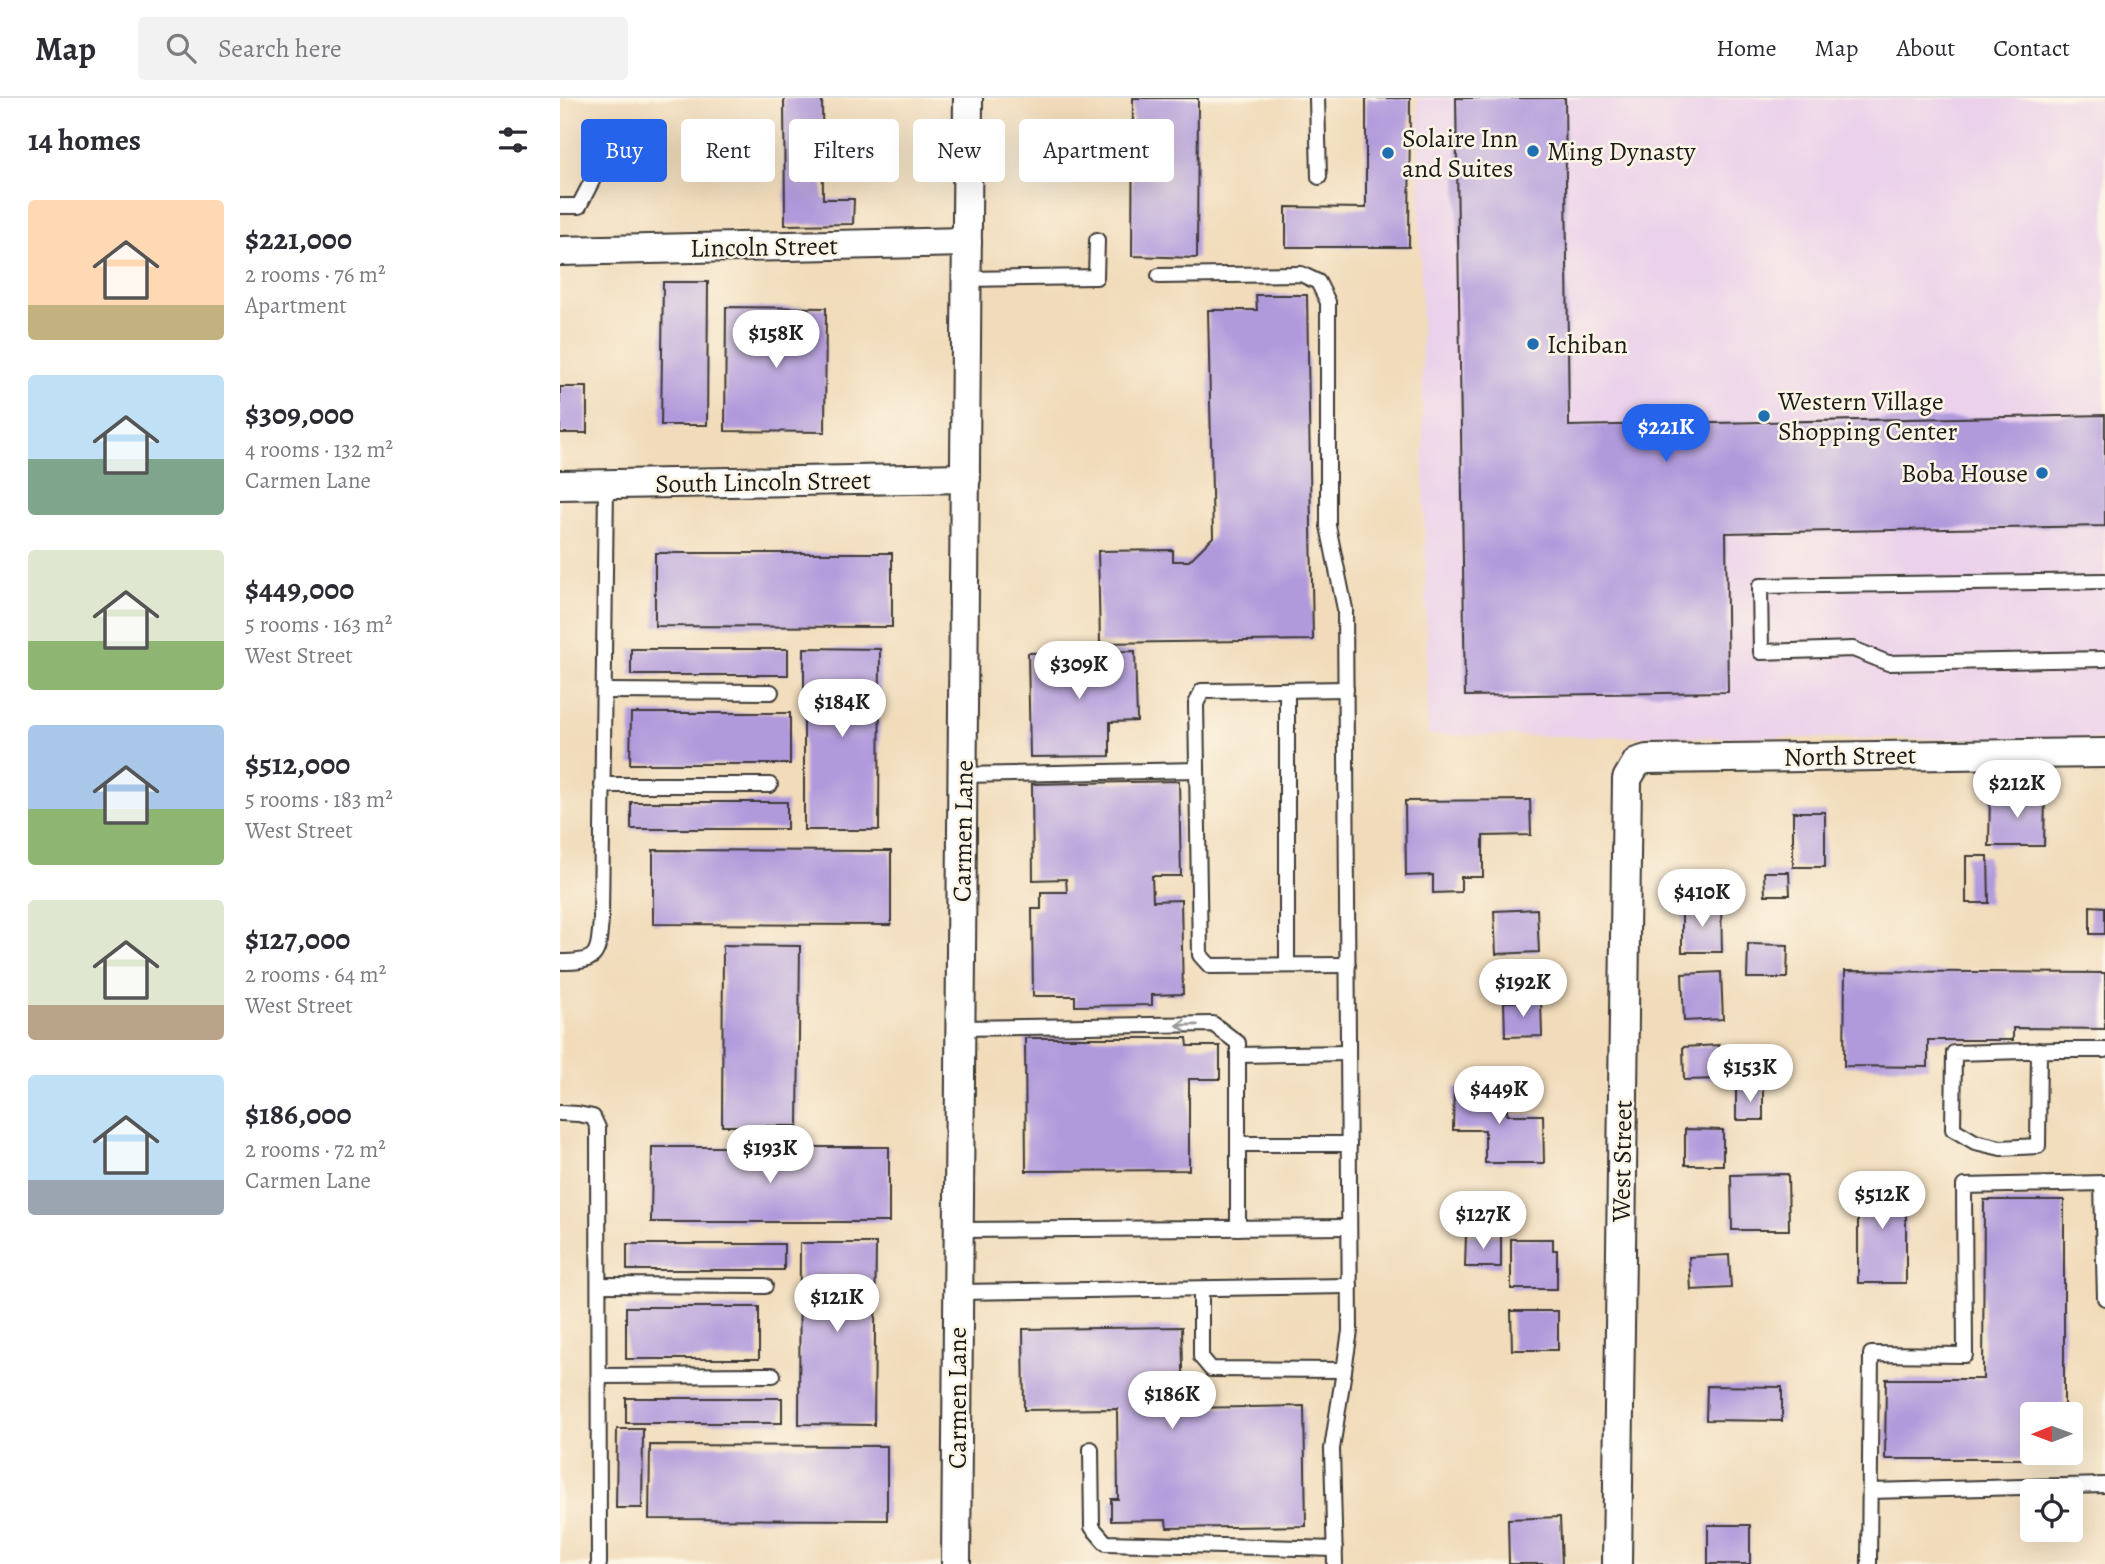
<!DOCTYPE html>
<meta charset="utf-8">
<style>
:root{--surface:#fff;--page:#f2f2f3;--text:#2b2b33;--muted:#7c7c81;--line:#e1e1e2;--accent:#2563eb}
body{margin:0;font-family:Alegreya,serif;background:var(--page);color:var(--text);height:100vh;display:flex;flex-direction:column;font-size:26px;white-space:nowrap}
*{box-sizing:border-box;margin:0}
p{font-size:23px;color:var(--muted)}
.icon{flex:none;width:38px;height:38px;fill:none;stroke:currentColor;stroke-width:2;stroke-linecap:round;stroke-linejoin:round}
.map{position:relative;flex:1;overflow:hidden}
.side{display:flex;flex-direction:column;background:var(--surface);width:560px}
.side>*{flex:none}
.top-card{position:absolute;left:21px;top:21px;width:665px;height:63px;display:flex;gap:14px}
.needle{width:46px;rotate:269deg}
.controls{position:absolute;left:1460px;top:1304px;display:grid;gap:14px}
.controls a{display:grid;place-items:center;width:63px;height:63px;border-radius:7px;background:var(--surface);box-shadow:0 7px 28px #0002;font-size:35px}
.price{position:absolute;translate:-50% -60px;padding:0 16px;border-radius:24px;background:#fff;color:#222;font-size:23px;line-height:46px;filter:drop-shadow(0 2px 4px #0008)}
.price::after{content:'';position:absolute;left:50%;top:42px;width:21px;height:16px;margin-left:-10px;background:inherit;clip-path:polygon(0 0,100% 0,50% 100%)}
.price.on{background:var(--accent);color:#fff}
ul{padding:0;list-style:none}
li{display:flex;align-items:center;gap:21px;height:175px;padding:0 28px}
li span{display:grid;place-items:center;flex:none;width:196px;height:140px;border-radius:7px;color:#555}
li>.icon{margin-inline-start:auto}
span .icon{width:84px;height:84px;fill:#fffc;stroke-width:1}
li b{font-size:30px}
h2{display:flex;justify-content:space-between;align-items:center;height:84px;padding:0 28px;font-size:30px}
.pill{padding:0 24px;border-radius:7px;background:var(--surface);box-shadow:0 7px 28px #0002;font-size:24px;line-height:63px}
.pill.on{background:var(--accent);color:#fff}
header{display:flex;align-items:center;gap:42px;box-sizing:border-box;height:98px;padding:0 35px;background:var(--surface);border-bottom:2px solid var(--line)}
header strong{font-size:33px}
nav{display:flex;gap:38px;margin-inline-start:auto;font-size:24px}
.search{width:490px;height:63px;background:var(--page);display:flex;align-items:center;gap:18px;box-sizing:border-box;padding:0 24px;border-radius:7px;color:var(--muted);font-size:26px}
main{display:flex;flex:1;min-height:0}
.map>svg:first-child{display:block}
.built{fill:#ebd1eb}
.building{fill:#b19adc}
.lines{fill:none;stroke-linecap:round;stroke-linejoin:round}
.lane-casing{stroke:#3c3934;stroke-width:18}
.street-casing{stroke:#3c3934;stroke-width:32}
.lane{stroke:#fff;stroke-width:14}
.street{stroke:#fff;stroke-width:28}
.oneway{stroke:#999}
.poi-dot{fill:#1f6fb2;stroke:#fcf5e5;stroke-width:2.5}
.labels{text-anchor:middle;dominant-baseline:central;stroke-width:5;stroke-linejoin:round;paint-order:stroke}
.poi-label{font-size:26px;fill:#1c1c1c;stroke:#fcf5e5;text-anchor:start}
.street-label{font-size:26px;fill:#1c1c1c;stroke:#fcf5e5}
</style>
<header>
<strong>Map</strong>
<div class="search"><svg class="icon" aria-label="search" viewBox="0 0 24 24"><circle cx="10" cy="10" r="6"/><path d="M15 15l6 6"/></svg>Search here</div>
<nav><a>Home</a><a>Map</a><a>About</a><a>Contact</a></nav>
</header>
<main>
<section class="side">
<h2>14 homes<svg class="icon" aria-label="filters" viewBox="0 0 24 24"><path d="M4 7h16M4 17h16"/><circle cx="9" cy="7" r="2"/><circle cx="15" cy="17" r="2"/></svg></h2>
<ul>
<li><span style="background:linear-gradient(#ffd9b3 75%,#c2b280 0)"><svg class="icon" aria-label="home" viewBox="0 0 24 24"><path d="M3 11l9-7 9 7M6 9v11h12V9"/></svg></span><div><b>$221,000</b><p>2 rooms · 76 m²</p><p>Apartment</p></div></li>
<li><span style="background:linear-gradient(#bfe0f5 60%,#7fa58c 0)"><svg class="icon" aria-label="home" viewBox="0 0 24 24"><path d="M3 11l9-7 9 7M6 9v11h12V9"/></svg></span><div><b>$309,000</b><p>4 rooms · 132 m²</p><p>Carmen Lane</p></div></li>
<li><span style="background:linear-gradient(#dfe7d0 65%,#8fb573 0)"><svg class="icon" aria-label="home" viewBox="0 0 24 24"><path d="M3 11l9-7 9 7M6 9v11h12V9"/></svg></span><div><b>$449,000</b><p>5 rooms · 163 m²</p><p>West Street</p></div></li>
<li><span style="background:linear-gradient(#a9c7e8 60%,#8fb573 0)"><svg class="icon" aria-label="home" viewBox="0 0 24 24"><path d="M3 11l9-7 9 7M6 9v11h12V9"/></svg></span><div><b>$512,000</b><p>5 rooms · 183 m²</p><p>West Street</p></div></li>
<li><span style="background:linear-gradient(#dfe7d0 75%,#b9a48a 0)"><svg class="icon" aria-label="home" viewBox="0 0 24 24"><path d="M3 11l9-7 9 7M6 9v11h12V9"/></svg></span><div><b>$127,000</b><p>2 rooms · 64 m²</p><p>West Street</p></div></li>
<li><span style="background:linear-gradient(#bfe0f5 75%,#9aa5b1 0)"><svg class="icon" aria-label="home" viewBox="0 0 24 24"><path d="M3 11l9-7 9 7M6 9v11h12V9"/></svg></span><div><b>$186,000</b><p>2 rooms · 72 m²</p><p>Carmen Lane</p></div></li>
</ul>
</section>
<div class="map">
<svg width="1545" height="1466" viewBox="0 0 1545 1466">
<rect width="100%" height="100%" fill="#fcf5e5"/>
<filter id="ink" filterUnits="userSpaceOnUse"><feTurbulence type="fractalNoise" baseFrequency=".0143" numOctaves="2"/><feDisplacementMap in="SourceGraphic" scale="14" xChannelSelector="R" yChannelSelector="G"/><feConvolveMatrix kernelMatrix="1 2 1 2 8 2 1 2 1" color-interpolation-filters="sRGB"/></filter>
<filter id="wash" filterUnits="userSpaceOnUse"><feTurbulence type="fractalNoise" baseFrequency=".00686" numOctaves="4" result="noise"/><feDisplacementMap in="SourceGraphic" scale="28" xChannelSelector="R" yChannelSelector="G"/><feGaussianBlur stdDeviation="1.57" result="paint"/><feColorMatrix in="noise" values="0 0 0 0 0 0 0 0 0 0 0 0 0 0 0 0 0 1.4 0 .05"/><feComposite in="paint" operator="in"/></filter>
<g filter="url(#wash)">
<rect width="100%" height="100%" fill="#f1dbba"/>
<path class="built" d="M858,0H1545V642L868,637Z"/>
<g id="blocks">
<g class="building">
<path d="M224,0H262L263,101H294L293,126L225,127Z"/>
<path d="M573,0H638L637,160L572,158Z"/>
<path d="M806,0H850L849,149H726V109L806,110Z"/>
<path d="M896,0H1005L1009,328L1545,317V428L1166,435L1168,594L905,598Z"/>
<path d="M103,184H148L147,327H101Z"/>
<path d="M696,197H747L753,542L540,545L538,453L613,452V463H629L653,439L648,212H697Z"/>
<path d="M166,209L266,210L265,334L165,333Z"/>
<rect x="0" y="289" width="27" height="46"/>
<path d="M95,455H332V529L95,528Z"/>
<path d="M244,550L320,551L319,732H244Z"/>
<rect x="71" y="551" width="157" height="26"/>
<path d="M575,553L577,623L550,624V658L470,659L468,555Z"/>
<path d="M71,615H230V666H70Z"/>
<path d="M619,683L621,778H592L593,803L621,802L623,896L592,897V907L515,908V898H473L472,811H481V794H507L506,781L473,782L472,686Z"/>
<path d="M1430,696H1485L1484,748H1429Z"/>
<path d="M970,702L971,737L923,738V779H901V794L873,795V777L846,778L845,703Z"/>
<rect x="71" y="704" width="156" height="27"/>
<rect x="1233" y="714" width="32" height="55"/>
<path d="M93,752L331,753V827L93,826Z"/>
<path d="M1406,758H1428L1429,805H1406Z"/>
<path d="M1204,774H1229L1230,797H1205Z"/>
<path d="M1122,807H1161L1162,854H1122Z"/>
<path d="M1530,808L1545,809V836H1530Z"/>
<path d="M977,811L979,854L936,856L934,813Z"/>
<path d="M1188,846L1228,847L1227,880H1187Z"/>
<path d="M163,847L240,848L238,1028H162Z"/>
<path d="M1285,873L1545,875V931L1453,930V942H1368V969L1284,968Z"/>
<path d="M1161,874L1163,921L1124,923L1122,876Z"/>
<path d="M981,903L982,938L945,939L944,904Z"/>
<path d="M465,940H627L628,948H660V981H629V1072L466,1073Z"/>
<path d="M1159,947L1161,981L1124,982L1123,949Z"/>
<path d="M947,989V1017H983L984,1065H925V1032H893L894,990Z"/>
<rect x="1176" y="989" width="27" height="33"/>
<path d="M1125,1031L1163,1032V1067H1125Z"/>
<path d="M92,1049H329V1124H91Z"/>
<path d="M1228,1076L1229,1132H1172L1171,1077Z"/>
<rect x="1298" y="1081" width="48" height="104"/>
<path d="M1424,1102H1504V1316H1472V1354H1504V1361H1325L1326,1281H1423Z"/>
<path d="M906,1137H941V1169H905Z"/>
<path d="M951,1141H993V1152H997V1191H951Z"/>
<path d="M240,1145H316L314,1327L239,1326Z"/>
<rect x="67" y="1146" width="157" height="26"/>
<path d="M1169,1157L1171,1190L1131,1192L1129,1159Z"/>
<rect x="66" y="1209" width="133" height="52"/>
<path d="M951,1213H998V1252H952Z"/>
<path d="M622,1229L624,1310L744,1308L746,1428L607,1430L606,1422L551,1423V1401H558L557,1311L464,1312L463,1231Z"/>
<path d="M1147,1288L1222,1289V1323L1146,1322Z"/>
<rect x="66" y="1300" width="156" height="25"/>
<path d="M57,1331H83L82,1410H56Z"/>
<path d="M90,1347L327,1348V1422L89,1421Z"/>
<path d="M1000,1419L1002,1466H949L948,1421Z"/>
<rect x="1148" y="1427" width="42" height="39"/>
</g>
</g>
</g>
<g filter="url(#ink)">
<use href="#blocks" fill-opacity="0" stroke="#3c3934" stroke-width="2"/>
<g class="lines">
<defs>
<g id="lane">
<path d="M757,0L759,79"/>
<path d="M0,108H19L33,81V27"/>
<path d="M599,178L741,176L758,184L768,204V428L785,511L790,1233L772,1351L775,1466"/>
<path d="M407,181L536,179L537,142"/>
<path d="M1545,483L1200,488L1201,554L1293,551L1328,565L1545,561"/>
<path d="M786,591L642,593L636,606L640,857L650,868L788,867"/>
<path d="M727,592V867"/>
<path d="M44,593L211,594"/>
<path d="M403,677L637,672"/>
<path d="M42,687H210"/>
<path d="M0,864C39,864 38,858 41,821L46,386"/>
<path d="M401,930L653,926L678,945V1130"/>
<path d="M1479,952L1478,1048L1441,1050L1415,1044L1393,1031L1394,955L1497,952H1545"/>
<path d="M678,957L788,955"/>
<path d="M0,1015L18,1016L33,1019L38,1030L39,1466"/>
<path d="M678,1046H789"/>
<path d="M1542,1086L1545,1200"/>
<path d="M399,1132L789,1129"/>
<path d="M39,1187L205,1188"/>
<path d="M641,1191V1259L651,1271L784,1272"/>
<path d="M398,1194L790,1188"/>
<path d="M39,1278L213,1277"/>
<path d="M531,1351L532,1429L546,1445L775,1451"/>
<path d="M1310,1393L1545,1387"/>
<path d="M1309,1466L1311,1256L1405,1257L1404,1088L1545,1085"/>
</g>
<g id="street">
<path d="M0,153L407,144"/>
<path d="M0,387L406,380"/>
<path d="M396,1466L408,0"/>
<path d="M1057,1466L1067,681L1077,664L1087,661L1545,655"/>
</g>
</defs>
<use href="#lane" class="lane-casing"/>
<use href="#street" class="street-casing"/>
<use href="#lane" class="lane"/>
<use href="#street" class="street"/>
</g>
<defs><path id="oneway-shaft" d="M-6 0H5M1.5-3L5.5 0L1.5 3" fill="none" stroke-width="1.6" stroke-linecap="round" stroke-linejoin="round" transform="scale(1.75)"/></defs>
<use class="oneway" href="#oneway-shaft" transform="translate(627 927) rotate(179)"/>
</g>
<g class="poi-dot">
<circle cx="973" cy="53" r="7"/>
<circle cx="828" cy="55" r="7"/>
<circle cx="973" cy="246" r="7"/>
<circle cx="1204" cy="318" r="7"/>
<circle cx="1482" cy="375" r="7"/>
</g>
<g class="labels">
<g class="poi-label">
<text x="842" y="40">Solaire Inn<tspan x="842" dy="30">and Suites</tspan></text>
<text x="987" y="53">Ming Dynasty</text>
<text x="987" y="246">Ichiban</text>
<text x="1218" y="303">Western Village<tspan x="1218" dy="30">Shopping Center</tspan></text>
<text x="1468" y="375" text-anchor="end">Boba House</text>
</g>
<g class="street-label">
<text transform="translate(204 149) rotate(-1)">Lincoln Street</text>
<text transform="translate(203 384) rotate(-1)">South Lincoln Street</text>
<text transform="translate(1290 658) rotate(-1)">North Street</text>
<text transform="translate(403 733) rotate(-89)">Carmen Lane</text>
<text transform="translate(1062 1063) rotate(-89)">West Street</text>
<text transform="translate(397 1300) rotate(-90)">Carmen Lane</text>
</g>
</g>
</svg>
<div class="controls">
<a><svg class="needle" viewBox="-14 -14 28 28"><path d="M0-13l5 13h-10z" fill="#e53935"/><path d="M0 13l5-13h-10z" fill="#7c7c81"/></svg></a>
<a><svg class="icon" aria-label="locate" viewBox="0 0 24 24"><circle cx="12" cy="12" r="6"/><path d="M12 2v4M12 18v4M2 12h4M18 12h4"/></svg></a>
</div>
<b class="price" style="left:216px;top:272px">$158K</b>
<b class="price on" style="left:1106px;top:366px">$221K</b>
<b class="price" style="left:519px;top:603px">$309K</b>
<b class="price" style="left:282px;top:641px">$184K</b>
<b class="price" style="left:1457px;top:722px">$212K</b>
<b class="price" style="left:1142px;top:831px">$410K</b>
<b class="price" style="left:963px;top:921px">$192K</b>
<b class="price" style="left:1190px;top:1006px">$153K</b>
<b class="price" style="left:939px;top:1028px">$449K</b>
<b class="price" style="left:210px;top:1087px">$193K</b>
<b class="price" style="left:1322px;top:1133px">$512K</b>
<b class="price" style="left:923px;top:1153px">$127K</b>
<b class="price" style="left:277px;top:1236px">$121K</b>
<b class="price" style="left:612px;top:1333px">$186K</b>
<div class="top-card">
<a class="pill on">Buy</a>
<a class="pill">Rent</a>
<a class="pill">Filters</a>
<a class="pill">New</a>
<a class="pill">Apartment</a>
</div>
</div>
</main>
